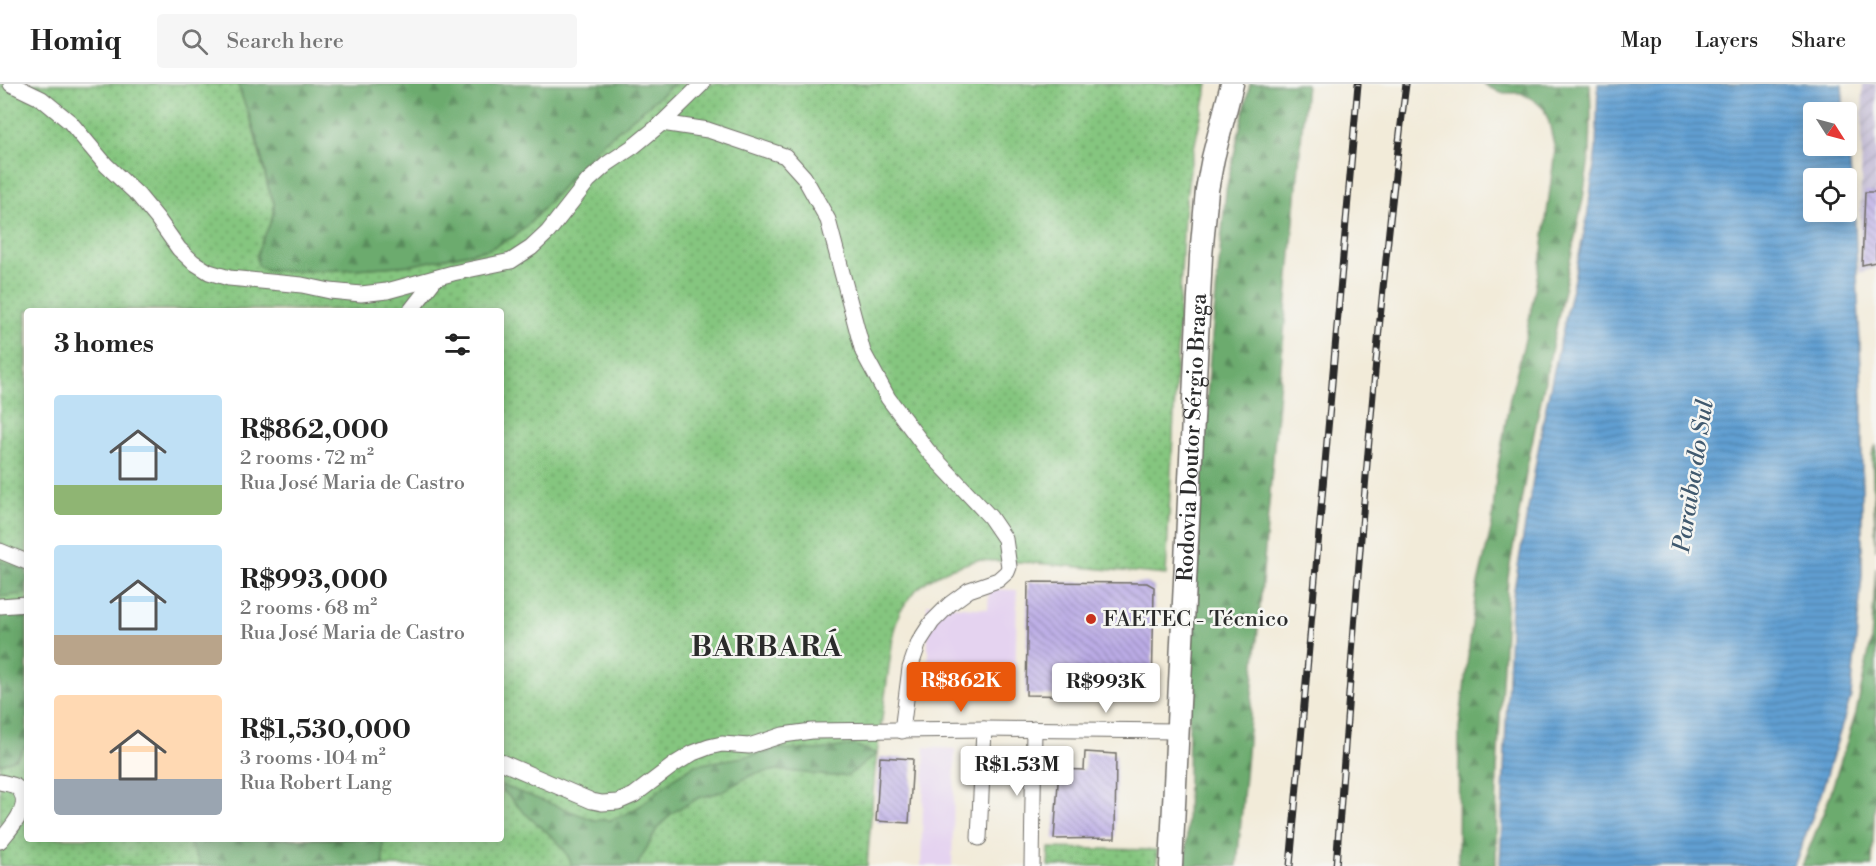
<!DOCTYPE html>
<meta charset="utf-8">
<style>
:root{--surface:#fff;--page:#f6f6f6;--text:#222;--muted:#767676;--line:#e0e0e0;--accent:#ea580c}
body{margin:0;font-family:"Libre Bodoni",serif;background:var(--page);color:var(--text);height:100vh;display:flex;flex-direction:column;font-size:22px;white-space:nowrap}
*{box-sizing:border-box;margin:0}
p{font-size:20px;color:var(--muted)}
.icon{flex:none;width:33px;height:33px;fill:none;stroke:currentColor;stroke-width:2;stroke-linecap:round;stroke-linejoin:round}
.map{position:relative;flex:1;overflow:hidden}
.drawer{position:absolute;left:24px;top:224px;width:480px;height:534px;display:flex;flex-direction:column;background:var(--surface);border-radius:6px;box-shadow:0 3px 15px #0003}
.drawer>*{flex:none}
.needle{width:39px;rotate:126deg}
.controls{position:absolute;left:1803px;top:18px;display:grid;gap:12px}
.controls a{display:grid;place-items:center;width:54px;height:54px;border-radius:6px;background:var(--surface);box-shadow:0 3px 15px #0003;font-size:30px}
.price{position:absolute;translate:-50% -51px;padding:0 14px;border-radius:6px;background:#fff;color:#222;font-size:20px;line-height:39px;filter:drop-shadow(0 2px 3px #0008)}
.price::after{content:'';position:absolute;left:50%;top:36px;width:18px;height:14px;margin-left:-9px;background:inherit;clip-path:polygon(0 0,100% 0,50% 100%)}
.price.on{background:var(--accent);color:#fff}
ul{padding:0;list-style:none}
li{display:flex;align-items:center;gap:18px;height:150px;padding:0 30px}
li span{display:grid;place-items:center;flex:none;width:168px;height:120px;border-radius:6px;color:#555}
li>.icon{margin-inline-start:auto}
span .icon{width:72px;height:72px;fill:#fffc;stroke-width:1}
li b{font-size:26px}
h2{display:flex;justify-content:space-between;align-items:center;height:72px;padding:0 30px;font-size:26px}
header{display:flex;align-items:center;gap:36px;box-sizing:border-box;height:84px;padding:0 30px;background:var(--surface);border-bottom:2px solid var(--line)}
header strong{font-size:28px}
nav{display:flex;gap:33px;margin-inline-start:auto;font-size:21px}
.search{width:420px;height:54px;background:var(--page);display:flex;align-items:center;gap:15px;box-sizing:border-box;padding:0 21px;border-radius:6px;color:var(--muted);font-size:22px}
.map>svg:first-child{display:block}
.built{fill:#e5d3f0}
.industrial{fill:url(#industrial-furrows)}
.grass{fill:url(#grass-dots);stroke:#587855;stroke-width:1.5;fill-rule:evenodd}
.forest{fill:url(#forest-firs);stroke:#4c6b4c;stroke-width:1.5}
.water{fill:url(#water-rules);stroke:#46657e;stroke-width:1.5;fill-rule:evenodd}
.building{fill:url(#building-back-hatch)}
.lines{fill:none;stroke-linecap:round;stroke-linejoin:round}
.minor-casing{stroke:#716e68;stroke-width:17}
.secondary-casing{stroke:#716e68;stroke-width:25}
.minor{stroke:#fff;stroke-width:15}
.secondary{stroke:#fff;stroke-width:22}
.rail-casing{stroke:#2b2b2b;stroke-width:7}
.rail{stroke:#f6f6f2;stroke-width:4.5;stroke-dasharray:14;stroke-linecap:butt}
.poi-dot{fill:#c8321e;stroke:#f6f6f2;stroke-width:2}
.labels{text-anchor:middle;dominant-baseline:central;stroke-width:5;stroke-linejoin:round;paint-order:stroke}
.street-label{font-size:22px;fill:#2b2b2b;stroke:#f6f6f2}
.poi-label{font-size:22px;fill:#2b2b2b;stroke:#f6f6f2;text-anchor:start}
.water-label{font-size:24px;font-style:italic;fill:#40596e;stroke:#f6f6f2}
.district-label{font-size:28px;font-weight:bold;letter-spacing:1.5px;fill:#2b2b2b;stroke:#f6f6f2}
</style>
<header>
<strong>Homiq</strong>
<div class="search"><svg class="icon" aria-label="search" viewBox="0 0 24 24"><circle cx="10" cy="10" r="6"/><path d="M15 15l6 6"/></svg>Search here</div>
<nav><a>Map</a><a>Layers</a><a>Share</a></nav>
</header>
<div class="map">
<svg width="1876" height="782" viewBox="0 0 1876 782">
<defs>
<pattern id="industrial-furrows" width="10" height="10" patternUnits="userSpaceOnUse" patternTransform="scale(1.5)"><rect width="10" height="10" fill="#c7c0d8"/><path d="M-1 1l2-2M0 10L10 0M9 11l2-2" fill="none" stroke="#aba5ba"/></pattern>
<pattern id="grass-dots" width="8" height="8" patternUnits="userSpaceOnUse" patternTransform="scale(1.5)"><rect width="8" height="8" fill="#85c67f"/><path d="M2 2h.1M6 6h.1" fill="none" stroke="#6da168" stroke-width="1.8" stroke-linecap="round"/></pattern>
<pattern id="forest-firs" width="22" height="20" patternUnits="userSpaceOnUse" patternTransform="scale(1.5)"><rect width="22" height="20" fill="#6cab6e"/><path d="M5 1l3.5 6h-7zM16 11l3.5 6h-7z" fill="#598b5b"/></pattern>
<pattern id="water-rules" width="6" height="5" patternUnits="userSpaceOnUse" patternTransform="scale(1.5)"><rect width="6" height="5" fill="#609fd2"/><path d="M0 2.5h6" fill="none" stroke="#4f82ab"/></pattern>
<pattern id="building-back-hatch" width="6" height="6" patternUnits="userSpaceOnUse" patternTransform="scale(1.5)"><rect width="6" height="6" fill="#bbace6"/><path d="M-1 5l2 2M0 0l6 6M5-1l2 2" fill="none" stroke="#988cbb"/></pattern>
</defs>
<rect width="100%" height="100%" fill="#f6f6f2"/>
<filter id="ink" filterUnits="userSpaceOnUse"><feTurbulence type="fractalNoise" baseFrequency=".0167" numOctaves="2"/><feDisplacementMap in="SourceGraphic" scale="12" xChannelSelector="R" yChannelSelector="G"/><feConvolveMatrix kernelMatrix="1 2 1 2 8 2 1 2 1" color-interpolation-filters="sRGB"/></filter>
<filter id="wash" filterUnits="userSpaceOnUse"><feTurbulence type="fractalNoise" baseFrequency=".008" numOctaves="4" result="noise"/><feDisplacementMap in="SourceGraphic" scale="24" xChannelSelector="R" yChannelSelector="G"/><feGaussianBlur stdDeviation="1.35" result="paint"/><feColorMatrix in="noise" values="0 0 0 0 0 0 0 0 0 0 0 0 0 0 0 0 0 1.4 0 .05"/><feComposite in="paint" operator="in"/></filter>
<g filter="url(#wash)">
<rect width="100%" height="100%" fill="#f2ebd9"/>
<g class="built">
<path d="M989,505L1017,506L1015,612L929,607L927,520L988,525Z"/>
<path d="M925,663L955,665L952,782H921Z"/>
</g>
<path class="industrial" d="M1863,0H1876V184L1859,189Z"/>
<g class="grass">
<path d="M0,0H238L252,40L269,107L274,119L273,132L258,168L265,186L281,185L289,187L340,186L412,181L489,165L513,153L529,140L599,62L674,0H1208L1191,78L1184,130L1166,491L1035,479L977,476L947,486L930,495L916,506L900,527L894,546L875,685L867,782H0ZM27,226H501V754H27Z"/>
<path d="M1049,764L1157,766V782H1048Z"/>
</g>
<g class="forest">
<path d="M238,0H674L599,62L529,140L513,153L489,165L412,181L340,186L289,187C280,185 258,190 257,177C255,161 276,139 274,119C273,114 269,108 268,102C263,81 259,60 252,39C248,26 241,14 238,0Z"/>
<path d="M1250,0H1306L1237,782H1186L1192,508L1210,273L1226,106Z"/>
<path d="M1484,0H1590L1591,30L1590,67L1583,115L1528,378L1508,493L1497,687L1496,782H1458L1459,644L1476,508L1492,441L1496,394L1510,314L1526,252L1542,168L1555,66L1549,38L1544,25L1534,16L1521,9H1504L1490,4Z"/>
<path d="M1876,361V466L1872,371Z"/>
<path d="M0,477L27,486V509L0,513Z"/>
<path d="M1876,483V691L1872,782H1802L1828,717L1856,629L1871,558Z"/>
<path d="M12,529H27V659C19,673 17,676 0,680V531Z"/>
<path d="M854,661L877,670L847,692H831L778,686L753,690L721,708L698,714L672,729L657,745L637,782H572C565,759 546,748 528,732C518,724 511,713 501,705V701L594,736H610L624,731L640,722L675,693L695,681L744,673L776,665L819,666Z"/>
<path d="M187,755H383V782H201Z"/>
</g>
<path class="water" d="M1598,0H1842L1844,28H1814V62H1846L1847,49L1855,137L1862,313V492L1851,612L1821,710L1794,782H1500L1511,523L1544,332L1587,135L1596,65ZM1814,94H1846V128H1814Z"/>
<g id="blocks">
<g class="building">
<path d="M1865,108H1876V178L1862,181Z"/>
<path d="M1028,498L1147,499L1154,503L1152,613L1026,611Z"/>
<path d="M1085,668L1116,670L1115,754L1054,755L1059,685L1084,686Z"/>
<path d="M880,673L913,675L909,739L876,737Z"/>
</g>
</g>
</g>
<g filter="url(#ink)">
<use href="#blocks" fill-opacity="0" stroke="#716e68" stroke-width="1.5"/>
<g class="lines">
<defs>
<g id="minor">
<path d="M11,0L42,15L70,38L106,81L138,111L157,134L179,165L193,178L209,188L229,194L302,201L330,207L361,210L387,207L453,189L511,177L531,164L548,148L588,97L607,80L634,62L662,39L702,0"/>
<path d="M662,39L708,46L785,72L804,93L828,136L863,268L888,314L928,367L990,433L1005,455L1009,483L1007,488L998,496L969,506L950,520L932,538L919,558L910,584L902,647"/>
<path d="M411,226L436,194"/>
<path d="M0,467L27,478"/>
<path d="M0,522L27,520"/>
<path d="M501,678L592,717L602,719L618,718L634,711L675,680L693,669L709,663L722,660L749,662L783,651L812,647L984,645L1177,647"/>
<path d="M0,698C4,699 11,700 15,702C37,717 11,744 0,757"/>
<path d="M979,754L984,645"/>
<path d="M1032,782L1034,645"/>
</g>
<g id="secondary">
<path id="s1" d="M1171,782L1201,172L1207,106L1213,74L1232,0"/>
</g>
</defs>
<use href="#minor" class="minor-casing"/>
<use href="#secondary" class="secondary-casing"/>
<use href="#minor" class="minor"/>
<use href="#secondary" class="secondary"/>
<defs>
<g id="rail">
<path d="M1290,782L1358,0"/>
<path d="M1336,782C1356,521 1373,259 1406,0"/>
</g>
</defs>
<use href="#rail" class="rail-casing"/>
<use href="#rail" class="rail"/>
</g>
</g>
<circle class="poi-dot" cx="1091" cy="535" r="6"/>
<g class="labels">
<g class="street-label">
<text stroke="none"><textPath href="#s1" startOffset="429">Rodovia Doutor Sérgio Braga</textPath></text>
</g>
<g class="poi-label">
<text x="1103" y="535">FAETEC - Técnico</text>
</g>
<g class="water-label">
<text transform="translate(1694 392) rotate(-81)">Paraiba do Sul</text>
</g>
<g class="district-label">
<text x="767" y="563">BARBARÁ</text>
</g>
</g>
</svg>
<div class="controls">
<a><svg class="needle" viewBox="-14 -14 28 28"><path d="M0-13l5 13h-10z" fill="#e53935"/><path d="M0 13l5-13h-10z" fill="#767676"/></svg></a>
<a><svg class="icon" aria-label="locate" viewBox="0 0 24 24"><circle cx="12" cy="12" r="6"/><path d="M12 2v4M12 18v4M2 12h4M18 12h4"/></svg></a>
</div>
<b class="price on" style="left:961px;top:629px">R$862K</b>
<b class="price" style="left:1106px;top:630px">R$993K</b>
<b class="price" style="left:1017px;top:713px">R$1.53M</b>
<section class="drawer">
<h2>3 homes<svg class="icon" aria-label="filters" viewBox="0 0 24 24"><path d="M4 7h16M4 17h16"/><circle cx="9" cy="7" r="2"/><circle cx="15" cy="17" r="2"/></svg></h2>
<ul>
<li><span style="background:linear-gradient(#bfe0f5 75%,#8fb573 0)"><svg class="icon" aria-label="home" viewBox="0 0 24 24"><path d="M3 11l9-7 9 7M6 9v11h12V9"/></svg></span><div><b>R$862,000</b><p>2 rooms · 72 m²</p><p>Rua José Maria de Castro</p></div></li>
<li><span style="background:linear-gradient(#bfe0f5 75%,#b9a48a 0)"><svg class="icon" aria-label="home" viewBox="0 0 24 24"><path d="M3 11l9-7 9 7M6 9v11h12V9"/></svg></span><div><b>R$993,000</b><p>2 rooms · 68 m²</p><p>Rua José Maria de Castro</p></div></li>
<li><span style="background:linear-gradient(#ffd9b3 70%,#9aa5b1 0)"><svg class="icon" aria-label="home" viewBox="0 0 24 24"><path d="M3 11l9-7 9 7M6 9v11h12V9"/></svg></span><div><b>R$1,530,000</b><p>3 rooms · 104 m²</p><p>Rua Robert Lang</p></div></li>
</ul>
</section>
</div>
